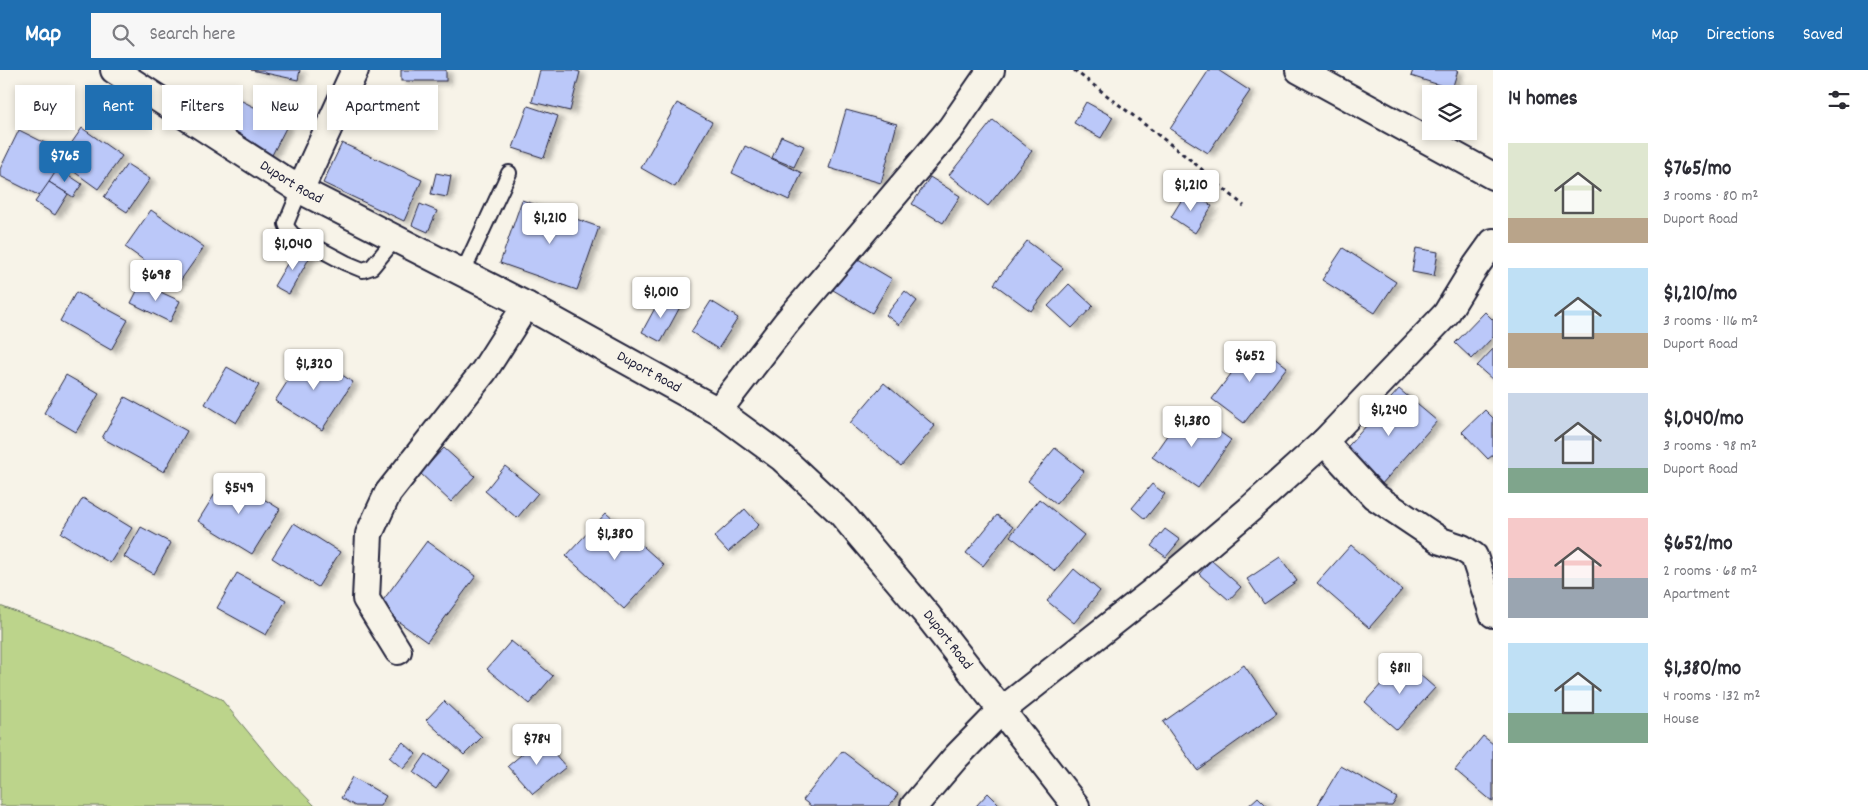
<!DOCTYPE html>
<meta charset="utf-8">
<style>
:root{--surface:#fff;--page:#f7f7f7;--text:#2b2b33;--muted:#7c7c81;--accent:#1f6fb2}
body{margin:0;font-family:Dekko,sans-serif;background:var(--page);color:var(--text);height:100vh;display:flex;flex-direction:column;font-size:19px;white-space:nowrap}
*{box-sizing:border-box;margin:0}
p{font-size:16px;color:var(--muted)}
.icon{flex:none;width:28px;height:28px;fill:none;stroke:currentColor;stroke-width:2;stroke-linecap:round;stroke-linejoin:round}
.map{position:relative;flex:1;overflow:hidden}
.panel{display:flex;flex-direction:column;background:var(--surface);width:375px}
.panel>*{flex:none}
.hud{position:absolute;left:15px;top:15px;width:475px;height:45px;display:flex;gap:10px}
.fabs{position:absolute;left:1422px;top:15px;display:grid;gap:10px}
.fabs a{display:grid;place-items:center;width:55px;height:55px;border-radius:0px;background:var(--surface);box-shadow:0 2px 8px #0003;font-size:25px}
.price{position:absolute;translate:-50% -42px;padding:0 11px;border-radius:5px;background:#fff;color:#222;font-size:16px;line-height:32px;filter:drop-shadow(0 1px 2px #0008)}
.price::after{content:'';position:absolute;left:50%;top:30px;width:15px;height:11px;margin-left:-8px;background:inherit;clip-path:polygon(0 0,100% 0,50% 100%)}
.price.active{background:var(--accent);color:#fff}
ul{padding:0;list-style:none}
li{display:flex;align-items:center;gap:15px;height:125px;padding:0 15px}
li span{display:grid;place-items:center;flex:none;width:140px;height:100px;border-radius:0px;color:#555}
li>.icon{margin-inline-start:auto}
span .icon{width:60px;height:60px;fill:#fffc;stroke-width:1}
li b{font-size:21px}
h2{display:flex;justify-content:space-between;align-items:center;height:60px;padding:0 15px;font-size:21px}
.chip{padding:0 18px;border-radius:0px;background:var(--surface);box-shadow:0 2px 8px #0003;font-size:18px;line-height:45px}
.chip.active{background:var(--accent);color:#fff}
header{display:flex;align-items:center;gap:30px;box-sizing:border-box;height:70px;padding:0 25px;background:var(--accent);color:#fff}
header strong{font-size:24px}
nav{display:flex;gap:28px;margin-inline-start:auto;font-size:18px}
.search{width:350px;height:45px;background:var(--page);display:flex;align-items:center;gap:12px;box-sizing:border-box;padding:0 18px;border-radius:0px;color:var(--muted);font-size:19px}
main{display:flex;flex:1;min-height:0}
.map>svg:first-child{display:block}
.green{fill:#bcd48b;stroke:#6f7b63}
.building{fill:#bbc8f9;stroke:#22223b;filter:url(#shadow)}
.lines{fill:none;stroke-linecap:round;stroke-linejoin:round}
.lane-casing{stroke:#22223b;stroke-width:18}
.street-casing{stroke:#22223b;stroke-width:30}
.path{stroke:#22223b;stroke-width:3;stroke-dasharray:4 4;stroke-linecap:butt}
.lane{stroke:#f7f3e8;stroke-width:14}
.street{stroke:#f7f3e8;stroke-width:26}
.labels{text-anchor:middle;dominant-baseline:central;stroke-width:4;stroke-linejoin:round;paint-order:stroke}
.street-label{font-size:15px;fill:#22223b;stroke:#f7f3e8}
</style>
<header>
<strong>Map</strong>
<div class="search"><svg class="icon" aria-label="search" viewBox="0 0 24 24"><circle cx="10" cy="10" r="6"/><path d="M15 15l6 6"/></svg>Search here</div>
<nav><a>Map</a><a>Directions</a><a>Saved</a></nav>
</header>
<main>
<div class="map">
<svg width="1493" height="736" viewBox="0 0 1493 736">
<defs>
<filter id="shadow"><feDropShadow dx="5.5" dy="3" stdDeviation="2.5" flood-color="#0004"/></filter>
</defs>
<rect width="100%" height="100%" fill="#f7f3e8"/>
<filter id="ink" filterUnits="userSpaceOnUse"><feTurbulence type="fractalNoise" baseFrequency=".02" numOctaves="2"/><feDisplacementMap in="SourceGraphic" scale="10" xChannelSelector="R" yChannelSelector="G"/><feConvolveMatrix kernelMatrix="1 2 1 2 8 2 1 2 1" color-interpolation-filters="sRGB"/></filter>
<g filter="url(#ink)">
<path class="green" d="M0,536L113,578L221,629L277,697L315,736H0Z"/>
<g class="building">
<path d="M251,0H300L298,10Z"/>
<rect x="401" y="0" width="45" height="11"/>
<path d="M540,0H573L580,2L570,41L532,32Z"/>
<path d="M1209,0H1218L1250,21L1208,83L1170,59Z"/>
<path d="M1413,0H1458L1452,19L1411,6Z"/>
<path d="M222,21L288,54L271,87L205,55Z"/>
<path d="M1086,32L1113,47L1101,68L1074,53Z"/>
<path d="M677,33L712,52L675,117L641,98Z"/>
<path d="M528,36L558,46L544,88L513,78Z"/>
<path d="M846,40L897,54L881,113L829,98Z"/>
<path d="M993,50L1032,81L988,136L949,105Z"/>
<path d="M82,58L122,86L98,119L59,91Z"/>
<path d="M19,60L71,86L48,130L0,106V99Z"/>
<path d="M781,66L804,76L794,97L772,88Z"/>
<path d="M342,73L422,110L404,151L323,113Z"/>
<path d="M745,76L802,103L789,130L732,103Z"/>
<path d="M127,94L150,109L127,142L104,127Z"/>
<path d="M58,98L82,114L73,127L49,112Z"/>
<path d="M436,103L451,106L447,127L431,124Z"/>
<path d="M930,107L960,126L943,153L912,134Z"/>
<path d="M49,112L68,124L55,145L35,132Z"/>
<path d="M1187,121L1212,136L1195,163L1171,147Z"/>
<path d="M522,130L599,157L577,220L500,193Z"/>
<path d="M420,134L437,141L428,162L412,155Z"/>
<path d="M151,140L204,177L178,214L125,177Z"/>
<path d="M1027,171L1063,198L1031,241L994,214Z"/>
<path d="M297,177L311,185L289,224L274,216Z"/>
<path d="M1343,178L1396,212L1375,243L1322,210Z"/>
<path d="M1416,178L1438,182L1434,206L1412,202Z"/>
<path d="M853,186L892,209L872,243L833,220Z"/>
<path d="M141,213L180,231L170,252L131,233Z"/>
<path d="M1069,214L1093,236L1072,258L1048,236Z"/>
<path d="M905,221L917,231L899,255L886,245Z"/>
<path d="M76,222L128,250L111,280L60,251Z"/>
<path d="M661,227L680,237L661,272L642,262Z"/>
<path d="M711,231L738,248L718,279L691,262Z"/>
<path d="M1485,242L1493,250V267L1472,289L1455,273Z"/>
<path d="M1255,272L1287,297L1244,353L1212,329Z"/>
<path d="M1493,279V310L1477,296Z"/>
<path d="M306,282L353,312L322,360L275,331Z"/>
<path d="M227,297L259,315L236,353L205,334Z"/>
<path d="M66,305L99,324L76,362L44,343Z"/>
<path d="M884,313L935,356L901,396L850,353Z"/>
<path d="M1399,319L1437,351L1380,416L1342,383Z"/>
<path d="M125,327L187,361L164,402L102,368Z"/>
<path d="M1186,338L1231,370L1198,418L1152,387Z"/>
<path d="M1485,340L1493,348V385L1488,389L1462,362Z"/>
<path d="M444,378L475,406L451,432L420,403Z"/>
<path d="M1055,378L1084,401L1056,434L1028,411Z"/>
<path d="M505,396L538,423L517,448L485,421Z"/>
<path d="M226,406L280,439L252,484L198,451Z"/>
<path d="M1152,414L1165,424L1145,449L1132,438Z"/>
<path d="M83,428L132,458L110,493L61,463Z"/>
<path d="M1039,429L1084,465L1055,501L1010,466Z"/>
<path d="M745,439L759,455L728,482L714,467Z"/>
<path d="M606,443L664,495L624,539L566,486Z"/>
<path d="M997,445L1013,457L983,496L966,483Z"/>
<path d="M294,453L340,482L318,517L272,488Z"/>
<path d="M141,457L171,473L154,504L124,487Z"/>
<path d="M1165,459L1180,470L1166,487L1151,476Z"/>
<path d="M427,471L476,506L427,572L378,537Z"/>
<path d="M1351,475L1402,520L1369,558L1317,513Z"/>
<path d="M1280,487L1297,511L1264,534L1247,509Z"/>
<path d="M1211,490L1241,517L1229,530L1199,504Z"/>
<path d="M1074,499L1100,521L1074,553L1047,531Z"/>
<path d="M237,503L286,530L266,565L217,538Z"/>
<path d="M511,571L553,606L529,634L487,599Z"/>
<path d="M1403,590L1435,618L1397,660L1365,632Z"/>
<path d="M1244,595L1277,643L1197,700L1163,652Z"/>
<path d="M444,631L482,667L464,685L426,650Z"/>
<path d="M1483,666L1493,674V732L1455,700Z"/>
<path d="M541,668L566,697L533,724L508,696Z"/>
<path d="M403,672L416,684L403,699L389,687Z"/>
<path d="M842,681L898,724L889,736H811L803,730Z"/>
<path d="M426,684L449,700L436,719L413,703Z"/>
<path d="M1341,696L1397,728L1392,736H1317Z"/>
<path d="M353,707L386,726L380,736H355L341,728Z"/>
<path d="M988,723L1001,736H976Z"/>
<path d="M1258,727L1267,736H1248Z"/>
</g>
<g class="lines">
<defs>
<g id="lane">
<path d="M300,120L286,154L288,159L293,165L346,193L363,200L372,197L396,168"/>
<path d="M463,202L509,103"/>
</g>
<g id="street">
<path id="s1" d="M114,0L300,120L526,235L718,341L782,388L841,443L928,546L1076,736"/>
<path d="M1299,0L1493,106"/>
<path d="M300,120L355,0"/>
<path d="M718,341L786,253L951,58L991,0"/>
<path d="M1324,372L1374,426L1441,471L1462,478L1474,486L1493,544"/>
<path d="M398,581L366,529L369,464L388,423L484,301L526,235"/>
<path d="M914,736L956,687L1001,641L1152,522L1250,439L1324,372L1446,244L1473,200L1493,172"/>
</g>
</defs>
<use href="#lane" class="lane-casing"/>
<use href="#street" class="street-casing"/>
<path class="path" d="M1074,0L1192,91L1244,136"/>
<use href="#lane" class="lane"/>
<use href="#street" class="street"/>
</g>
</g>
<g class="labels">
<g class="street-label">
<text stroke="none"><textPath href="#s1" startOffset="210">Duport Road</textPath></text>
<text stroke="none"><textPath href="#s1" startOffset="615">Duport Road</textPath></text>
<text stroke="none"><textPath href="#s1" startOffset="1020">Duport Road</textPath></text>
</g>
</g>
</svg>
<div class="fabs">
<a><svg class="icon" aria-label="layers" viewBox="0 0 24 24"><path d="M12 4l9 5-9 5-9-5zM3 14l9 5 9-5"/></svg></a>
</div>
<b class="price active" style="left:65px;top:113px">$765</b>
<b class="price" style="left:1191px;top:142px">$1,210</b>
<b class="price" style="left:550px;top:175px">$1,210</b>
<b class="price" style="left:293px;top:201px">$1,040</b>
<b class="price" style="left:156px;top:232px">$698</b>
<b class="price" style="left:661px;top:249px">$1,010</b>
<b class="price" style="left:1250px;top:313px">$652</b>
<b class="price" style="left:314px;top:321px">$1,320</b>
<b class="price" style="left:1389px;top:367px">$1,240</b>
<b class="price" style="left:1192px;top:378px">$1,380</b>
<b class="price" style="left:239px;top:445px">$549</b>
<b class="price" style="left:615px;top:491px">$1,380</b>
<b class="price" style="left:1400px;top:625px">$811</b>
<b class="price" style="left:537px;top:696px">$784</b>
<div class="hud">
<a class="chip">Buy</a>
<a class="chip active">Rent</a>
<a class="chip">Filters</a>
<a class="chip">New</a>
<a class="chip">Apartment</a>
</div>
</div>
<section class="panel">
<h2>14 homes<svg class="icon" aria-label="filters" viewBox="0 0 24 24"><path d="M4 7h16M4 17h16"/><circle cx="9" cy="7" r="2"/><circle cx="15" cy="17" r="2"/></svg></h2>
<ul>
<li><span style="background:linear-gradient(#dfe7d0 75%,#b9a48a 0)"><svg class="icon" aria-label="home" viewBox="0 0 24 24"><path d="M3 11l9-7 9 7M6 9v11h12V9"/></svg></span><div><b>$765/mo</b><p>3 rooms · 80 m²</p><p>Duport Road</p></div></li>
<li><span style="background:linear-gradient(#bfe0f5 65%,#b9a48a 0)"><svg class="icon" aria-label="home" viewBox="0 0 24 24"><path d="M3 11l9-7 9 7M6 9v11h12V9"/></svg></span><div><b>$1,210/mo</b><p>3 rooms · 116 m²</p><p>Duport Road</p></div></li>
<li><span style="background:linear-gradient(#c9d6e8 75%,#7fa58c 0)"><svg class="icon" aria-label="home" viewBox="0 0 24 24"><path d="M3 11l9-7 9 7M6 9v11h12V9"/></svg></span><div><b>$1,040/mo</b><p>3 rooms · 98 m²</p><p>Duport Road</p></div></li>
<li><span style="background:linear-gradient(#f6c9c9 60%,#9aa5b1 0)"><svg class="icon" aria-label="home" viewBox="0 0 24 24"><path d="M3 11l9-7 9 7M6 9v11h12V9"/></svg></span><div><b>$652/mo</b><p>2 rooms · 68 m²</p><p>Apartment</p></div></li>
<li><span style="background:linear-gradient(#bfe0f5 70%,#7fa58c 0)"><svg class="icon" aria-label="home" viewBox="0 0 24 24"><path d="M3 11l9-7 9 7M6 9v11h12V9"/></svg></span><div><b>$1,380/mo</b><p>4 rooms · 132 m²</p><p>House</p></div></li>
</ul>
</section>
</main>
